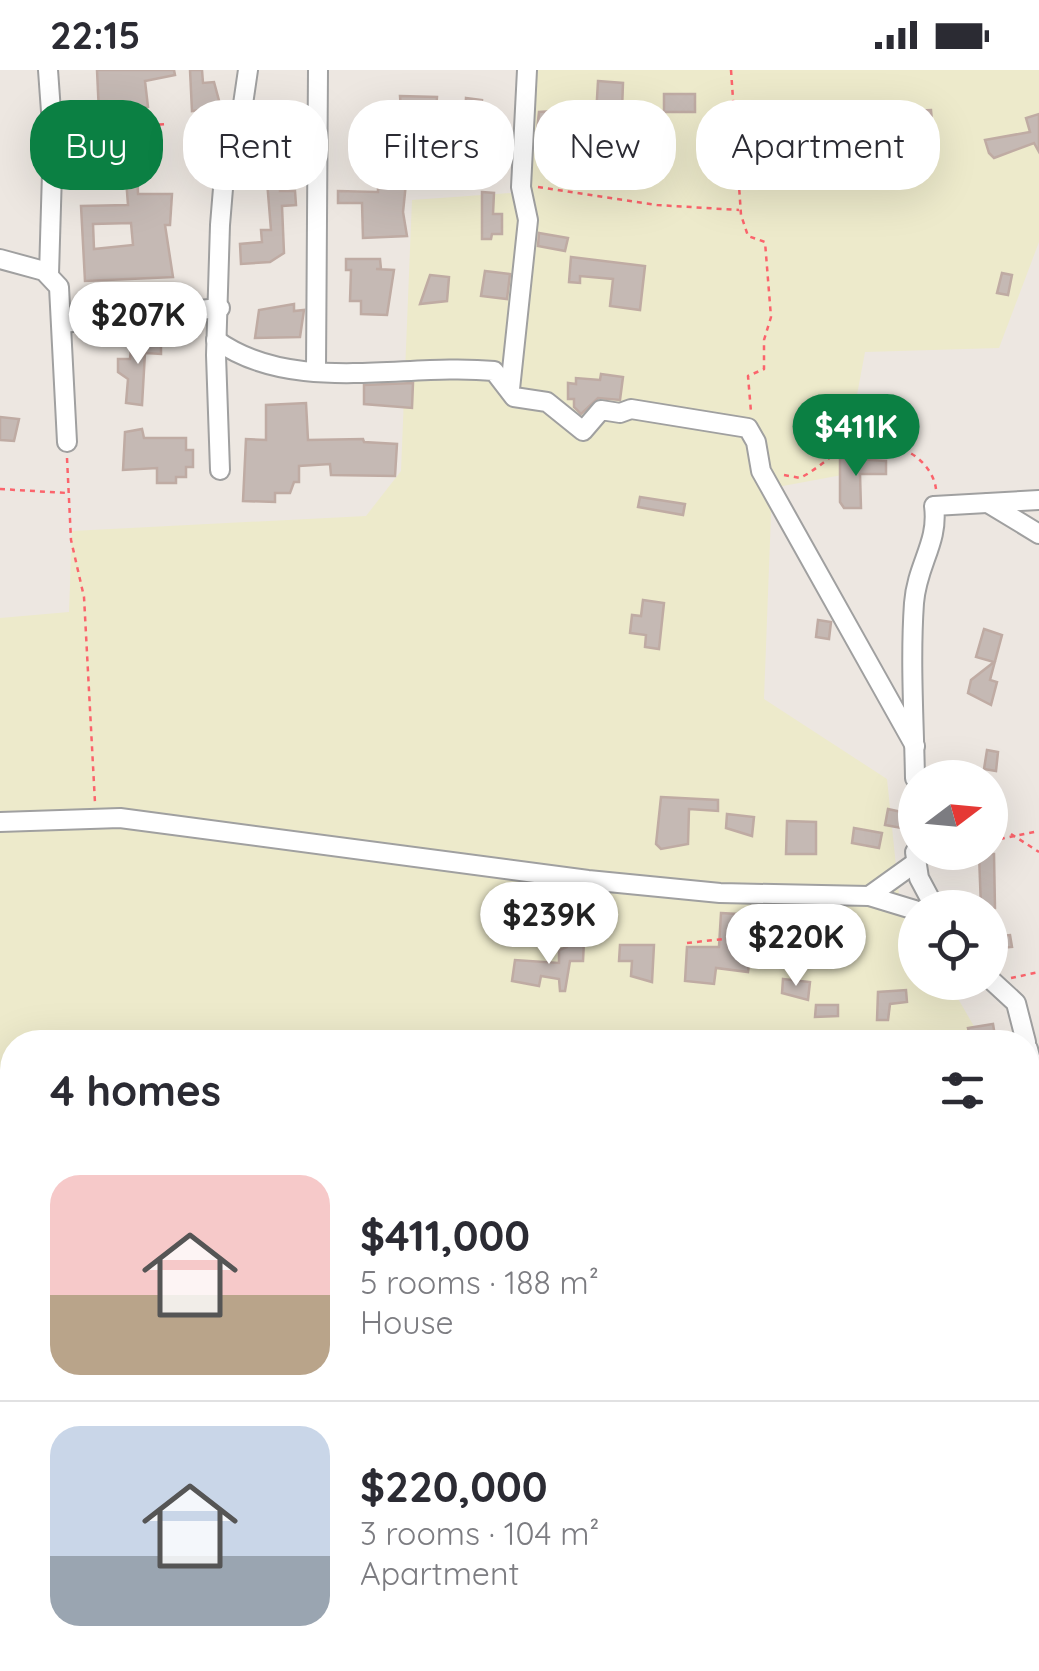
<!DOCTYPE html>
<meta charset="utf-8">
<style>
:root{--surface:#fff;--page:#f7f7f7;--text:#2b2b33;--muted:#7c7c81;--line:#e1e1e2;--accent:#0b8043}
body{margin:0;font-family:Quicksand,sans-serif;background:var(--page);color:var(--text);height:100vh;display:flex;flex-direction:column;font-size:38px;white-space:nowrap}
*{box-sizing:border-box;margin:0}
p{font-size:32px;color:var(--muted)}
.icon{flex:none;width:55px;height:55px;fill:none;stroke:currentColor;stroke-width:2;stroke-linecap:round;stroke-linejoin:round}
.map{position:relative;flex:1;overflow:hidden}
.panel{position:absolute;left:0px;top:960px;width:1040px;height:642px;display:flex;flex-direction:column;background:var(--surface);border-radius:40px 40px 0 0;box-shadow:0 10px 40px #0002}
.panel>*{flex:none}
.banner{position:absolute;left:30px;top:30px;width:980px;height:90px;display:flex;gap:20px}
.needle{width:65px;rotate:74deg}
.tools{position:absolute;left:898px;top:690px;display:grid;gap:20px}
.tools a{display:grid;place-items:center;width:110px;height:110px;border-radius:50%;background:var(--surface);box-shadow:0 10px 40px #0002;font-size:50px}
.price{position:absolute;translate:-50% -85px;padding:0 22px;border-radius:35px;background:#fff;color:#222;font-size:32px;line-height:65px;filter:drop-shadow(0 2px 5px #0008)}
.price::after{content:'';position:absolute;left:50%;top:60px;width:30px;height:22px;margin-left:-15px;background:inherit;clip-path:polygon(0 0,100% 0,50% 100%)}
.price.on{background:var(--accent);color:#fff}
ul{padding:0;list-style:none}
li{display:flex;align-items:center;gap:30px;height:250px;padding:0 50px}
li+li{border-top:2px solid var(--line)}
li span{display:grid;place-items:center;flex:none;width:280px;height:200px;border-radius:30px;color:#555}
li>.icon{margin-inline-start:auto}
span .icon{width:120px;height:120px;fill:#fffc;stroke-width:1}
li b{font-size:42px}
h2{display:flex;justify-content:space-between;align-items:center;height:120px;padding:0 50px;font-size:42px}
.chip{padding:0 35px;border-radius:40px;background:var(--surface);box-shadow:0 10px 40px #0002;font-size:35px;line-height:90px}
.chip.on{background:var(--accent);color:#fff}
.status{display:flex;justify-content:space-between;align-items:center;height:70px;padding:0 50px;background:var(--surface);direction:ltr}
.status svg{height:28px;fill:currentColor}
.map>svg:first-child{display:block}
.farmland{fill:#edeacb}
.building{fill:#c5b9b4;stroke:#bfaba3;stroke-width:2.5;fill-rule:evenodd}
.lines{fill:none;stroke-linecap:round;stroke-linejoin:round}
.minor-casing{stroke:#a0a0a0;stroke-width:22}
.path{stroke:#fb646c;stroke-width:2.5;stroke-dasharray:5 5;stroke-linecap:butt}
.minor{stroke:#fff;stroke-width:18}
</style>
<div class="status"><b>22:15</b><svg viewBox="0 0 49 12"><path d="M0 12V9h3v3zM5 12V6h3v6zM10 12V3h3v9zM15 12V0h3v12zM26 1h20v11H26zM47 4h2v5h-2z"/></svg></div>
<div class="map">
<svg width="1039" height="1601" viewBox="0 0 1039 1601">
<rect width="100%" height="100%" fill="#ede7e1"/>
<path class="farmland" d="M522,0H1039V172L999,278L865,282L842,405L772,418L764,629L887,709L899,825L915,852V912L949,913L983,972H12V1590H922L952,1601H0V548L69,542L72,461L366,446L401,401L412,130L511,123Z"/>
<g class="building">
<path d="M97,0H174L175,5L145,11L148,37L113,44L99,43Z"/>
<path d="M190,0H202L203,13L214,12L221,38L192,41Z"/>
<path d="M598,11L623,13L621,68L596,71L595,59L588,60L587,46H596Z"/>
<rect x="664" y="24" width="31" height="18"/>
<path d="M400,26L437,27L436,40L420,39V51L375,54L374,42L401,40Z"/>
<path d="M466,28L482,30L479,67L484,66L486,80L469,83L468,78L463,79Z"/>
<path d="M278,34V38L305,36V58L280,60L281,81L268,91L267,65L252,66V51L255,35Z"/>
<path d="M931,40L932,51L911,53V41Z"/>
<path d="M554,41V50L568,53L561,88L535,79L539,42Z"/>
<path d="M1039,44V82L1034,73L994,88L989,83L985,70L1030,62L1026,48Z"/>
<path d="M203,46L205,74H214L212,99L195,100L193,47Z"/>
<path d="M386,75L387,100H369L368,76Z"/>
<path d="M137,96L138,124H172L170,155H165L173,207L85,211L81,136L128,135L126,109H121L120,97ZM131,153L133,175L94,179L93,154Z"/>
<path d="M378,100L407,103L403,142L407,166L363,168L362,133H338V121L378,122Z"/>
<path d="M280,110V121H295L296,135L282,136L284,183L270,192L241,194L240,174L262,172L261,160H271L267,111Z"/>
<path d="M482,122L494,123L493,144H502V164H492L491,169H482Z"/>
<path d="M539,163L568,168L565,181L538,176Z"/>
<path d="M571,187L645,196L640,240L610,236L613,209L580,206V213L569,212Z"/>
<path d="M346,189H380L381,199H376L394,200L387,245L361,244V231H350L351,200H346Z"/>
<path d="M485,201L510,204L507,229L481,226Z"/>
<path d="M1002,203L1012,205L1008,225L997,223Z"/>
<path d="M430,205L449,207L447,231L420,234Z"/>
<path d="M294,234V241L304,240L300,267L255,268L259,240Z"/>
<path d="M139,266H161V284L145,283L142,335L126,333L128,309L118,302V289H130L131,279H139Z"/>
<path d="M601,304L623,307L620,330L598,328L581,344L574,337V329H568V313L576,314V308L600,310Z"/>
<path d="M413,313L412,338L364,334V315Z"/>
<path d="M306,333L308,370L363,369L364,372L397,374L395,406L331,405L330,394L299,396V412H294L290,423H275V432L243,431L246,369L266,370V335Z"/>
<path d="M0,347L19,349L14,371L0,370Z"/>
<path d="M142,359L144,368H186V380H193V397H186V407H176V413H157V398L123,400L125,362Z"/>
<path d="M840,388L886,391V404H860L861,438H844L840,432Z"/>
<path d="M640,427L685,434L683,445L638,437Z"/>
<path d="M643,530L664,533L659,579L645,577L646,565L630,563L632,545L641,546Z"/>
<path d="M818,550L831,552L829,569L816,567Z"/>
<path d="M984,559L1002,565L990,610L997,612L991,635L968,623L971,610L994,592L976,587Z"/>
<path d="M987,680L998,682L996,701L984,699Z"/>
<path d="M661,727L718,730V741L689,739L688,774L661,779L656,774Z"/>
<path d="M888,739L915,745L913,760L885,755Z"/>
<path d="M727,744L754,747L752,766L726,758Z"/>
<path d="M787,751L816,752V784H786Z"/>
<path d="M854,758L882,763L879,778L852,773Z"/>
<path d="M979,784H994L995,838H981Z"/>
<path d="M721,843L738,844L737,870L752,872L748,902L716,898L714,914L685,911L687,877H719Z"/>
<path d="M1010,865L1012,877L990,879V867Z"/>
<path d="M568,871H584L583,891H570L565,921H560L559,909L541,906L539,916L512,911L515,890L559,893V880L567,877Z"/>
<path d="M620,875H654L652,912L631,906L632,891H619Z"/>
<path d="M783,909L810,912L808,930L782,923Z"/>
<path d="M906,920L907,932L890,934L888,950H877L878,922Z"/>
<path d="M816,935H838V946L815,947Z"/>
<path d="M993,954L996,972H971L968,958Z"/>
<path d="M1039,1534V1565L1028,1567V1536Z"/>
<path d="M1038,1590L1039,1601H1005L1004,1592Z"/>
</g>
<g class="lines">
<defs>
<g id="minor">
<path d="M48,0L53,69L49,204"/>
<path d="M0,189L44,201L59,217L67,372"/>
<path d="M62,253L220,238"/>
<path d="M216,270C294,326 405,292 494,301L514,327L547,332L583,361L601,340L620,343L631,339L748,358L756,372L761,401L915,676"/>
<path d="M316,299L318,0"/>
<path d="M510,319L528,150L521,117L527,0"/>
<path d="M220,400L216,285L220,155L226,82L242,41L248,0"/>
<path d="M988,433L1039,464"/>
<path d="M915,708C914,650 910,591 914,533C917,494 939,473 934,436L1039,430"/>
<path d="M0,752L120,748L588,810L720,823L869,826L915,840"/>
<path d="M915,782L919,808L935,838"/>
<path d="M869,826L915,793"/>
<path d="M990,909L1016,933L1026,972"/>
<path d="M1028,979L1034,1002L1028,1023"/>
<path d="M1028,1095L1039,1123"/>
<path d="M1028,1369L1039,1358"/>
</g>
</defs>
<use href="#minor" class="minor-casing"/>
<g class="path">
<path d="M731,0L741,145L748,166L765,172L771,247L764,270V299L748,306L751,342"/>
<path d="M70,66L115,57L169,54"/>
<path d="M538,117L657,135L739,140"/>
<path d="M67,388L71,470L84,527L95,733"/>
<path d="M784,405L800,408C818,399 832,384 846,377C878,361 931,382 936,419"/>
<path d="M0,419L67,423"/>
<path d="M1011,764L1039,782"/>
<path d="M990,771L1039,761"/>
<path d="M930,787L958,782"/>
<path d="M687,873L750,866L782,840"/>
<path d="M1011,908L1039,902"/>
<path d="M1028,1488L1039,1475"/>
</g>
<use href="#minor" class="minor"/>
</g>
</svg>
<div class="tools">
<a><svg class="needle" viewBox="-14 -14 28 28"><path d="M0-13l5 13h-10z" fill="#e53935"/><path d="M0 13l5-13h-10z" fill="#7c7c81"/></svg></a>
<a><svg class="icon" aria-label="locate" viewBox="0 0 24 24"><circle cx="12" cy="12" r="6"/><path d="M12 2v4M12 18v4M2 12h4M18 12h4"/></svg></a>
</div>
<b class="price" style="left:138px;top:297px">$207K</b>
<b class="price on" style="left:856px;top:409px">$411K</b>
<b class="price" style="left:549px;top:897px">$239K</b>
<b class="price" style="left:796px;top:919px">$220K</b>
<div class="banner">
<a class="chip on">Buy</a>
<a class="chip">Rent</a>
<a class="chip">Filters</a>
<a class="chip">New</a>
<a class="chip">Apartment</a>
</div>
<section class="panel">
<h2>4 homes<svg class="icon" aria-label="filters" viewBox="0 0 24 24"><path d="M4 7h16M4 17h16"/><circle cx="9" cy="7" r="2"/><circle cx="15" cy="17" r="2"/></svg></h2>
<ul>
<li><span style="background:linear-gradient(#f6c9c9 60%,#b9a48a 0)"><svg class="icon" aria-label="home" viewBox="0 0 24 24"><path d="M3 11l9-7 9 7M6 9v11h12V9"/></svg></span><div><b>$411,000</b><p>5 rooms · 188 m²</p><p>House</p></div></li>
<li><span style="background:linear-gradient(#c9d6e8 65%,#9aa5b1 0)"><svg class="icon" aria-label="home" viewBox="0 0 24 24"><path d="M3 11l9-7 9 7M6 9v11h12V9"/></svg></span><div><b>$220,000</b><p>3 rooms · 104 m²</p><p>Apartment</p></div></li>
</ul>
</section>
</div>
